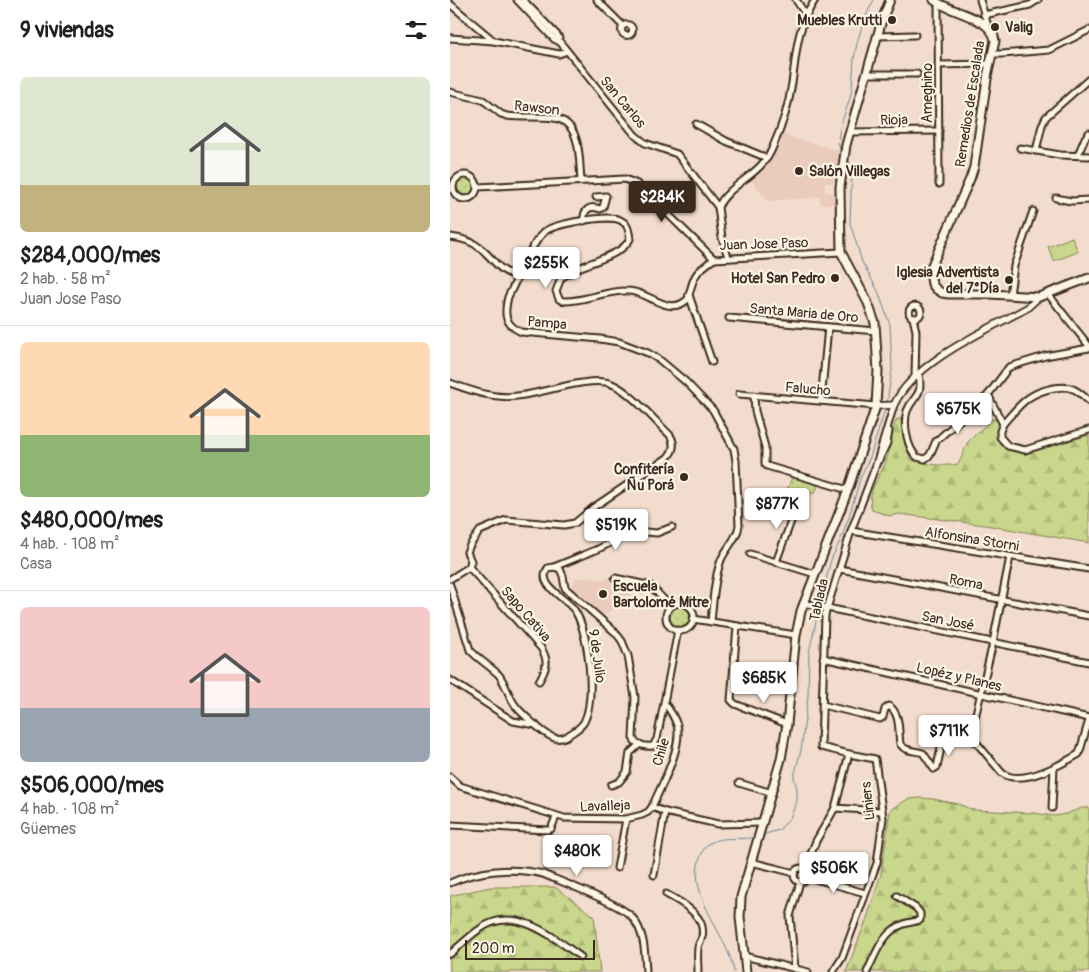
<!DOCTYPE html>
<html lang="es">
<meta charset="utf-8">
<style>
:root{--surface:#fff;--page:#f2f2f2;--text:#202124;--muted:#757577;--line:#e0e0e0;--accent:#3b2a1e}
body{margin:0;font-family:Pangolin,sans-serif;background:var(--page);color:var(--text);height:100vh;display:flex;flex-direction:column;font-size:19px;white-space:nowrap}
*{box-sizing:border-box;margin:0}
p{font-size:16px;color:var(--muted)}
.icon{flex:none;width:28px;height:28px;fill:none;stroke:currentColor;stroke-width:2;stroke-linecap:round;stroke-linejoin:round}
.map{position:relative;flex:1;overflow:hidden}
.panel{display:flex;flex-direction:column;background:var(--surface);width:450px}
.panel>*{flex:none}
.scale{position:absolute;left:15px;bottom:12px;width:130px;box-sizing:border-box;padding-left:5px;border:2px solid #3b2a1e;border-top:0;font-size:14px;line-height:18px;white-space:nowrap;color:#3b2a1e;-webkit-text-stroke:4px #fcf5e5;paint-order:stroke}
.price{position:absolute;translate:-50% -42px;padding:0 11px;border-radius:5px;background:#fff;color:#222;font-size:16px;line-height:32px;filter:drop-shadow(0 1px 2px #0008)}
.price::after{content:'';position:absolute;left:50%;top:30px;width:15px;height:11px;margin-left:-8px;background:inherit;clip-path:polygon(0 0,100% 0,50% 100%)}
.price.current{background:var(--accent);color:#fff}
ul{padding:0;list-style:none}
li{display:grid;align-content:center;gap:10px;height:265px;padding:0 20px}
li+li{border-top:1px solid var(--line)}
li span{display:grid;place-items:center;height:155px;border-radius:8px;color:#555}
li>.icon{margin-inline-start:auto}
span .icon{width:90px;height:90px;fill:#fffc;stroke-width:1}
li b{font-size:21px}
h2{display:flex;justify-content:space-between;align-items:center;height:60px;padding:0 20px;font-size:21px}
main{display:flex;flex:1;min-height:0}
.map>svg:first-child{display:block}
.built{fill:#ebcbbc}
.grass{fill:url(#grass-dots);stroke:#828054}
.forest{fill:url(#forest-firs);stroke:#828054}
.pitch{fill:#c8d78b;stroke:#828054}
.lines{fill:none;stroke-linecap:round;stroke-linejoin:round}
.stream{stroke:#668695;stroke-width:1}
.minor-casing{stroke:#3b2a1e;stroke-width:9}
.tertiary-casing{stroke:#3b2a1e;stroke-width:9}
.secondary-casing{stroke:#3b2a1e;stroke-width:11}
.minor{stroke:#fcf5e5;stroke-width:5}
.tertiary{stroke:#fcf5e5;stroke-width:5.5}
.secondary{stroke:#fcf5e5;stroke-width:7}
.poi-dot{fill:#3b2a1e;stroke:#fcf5e5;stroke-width:2}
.labels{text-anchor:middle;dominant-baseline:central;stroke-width:4.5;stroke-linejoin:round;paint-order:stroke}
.poi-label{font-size:14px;font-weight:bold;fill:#3b2a1e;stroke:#fcf5e5;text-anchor:end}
.street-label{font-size:14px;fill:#3b2a1e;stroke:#fcf5e5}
</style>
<main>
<section class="panel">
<h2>9 viviendas<svg class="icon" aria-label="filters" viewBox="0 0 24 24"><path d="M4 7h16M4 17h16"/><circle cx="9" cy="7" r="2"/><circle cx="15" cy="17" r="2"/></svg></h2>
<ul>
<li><span style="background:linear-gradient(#dfe7d0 70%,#c2b280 0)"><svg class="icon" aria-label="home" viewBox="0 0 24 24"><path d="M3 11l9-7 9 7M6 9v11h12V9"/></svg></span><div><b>$284,000/mes</b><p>2 hab. · 58 m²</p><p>Juan Jose Paso</p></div></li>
<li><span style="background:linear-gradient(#ffd9b3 60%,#8fb573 0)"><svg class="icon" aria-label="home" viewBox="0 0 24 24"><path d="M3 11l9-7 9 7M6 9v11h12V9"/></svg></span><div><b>$480,000/mes</b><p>4 hab. · 108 m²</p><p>Casa</p></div></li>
<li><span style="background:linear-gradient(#f6c9c9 65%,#9aa5b1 0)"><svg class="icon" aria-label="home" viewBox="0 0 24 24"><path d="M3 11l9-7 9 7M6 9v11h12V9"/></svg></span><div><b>$506,000/mes</b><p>4 hab. · 108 m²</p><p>Güemes</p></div></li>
</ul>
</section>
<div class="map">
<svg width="639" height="972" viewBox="0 0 639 972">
<defs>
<pattern id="grass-dots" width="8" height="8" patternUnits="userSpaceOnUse" patternTransform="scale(1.25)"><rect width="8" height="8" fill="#c8d78b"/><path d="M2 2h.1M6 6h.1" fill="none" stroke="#adb978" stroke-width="1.8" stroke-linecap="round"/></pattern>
<pattern id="forest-firs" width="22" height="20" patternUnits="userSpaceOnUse" patternTransform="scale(1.25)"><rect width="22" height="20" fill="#c8d78b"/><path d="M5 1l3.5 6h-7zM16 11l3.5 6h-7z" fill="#adb978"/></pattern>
</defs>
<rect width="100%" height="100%" fill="#f2dccd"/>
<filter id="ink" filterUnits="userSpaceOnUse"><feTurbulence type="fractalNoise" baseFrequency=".02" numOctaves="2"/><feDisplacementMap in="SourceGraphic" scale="10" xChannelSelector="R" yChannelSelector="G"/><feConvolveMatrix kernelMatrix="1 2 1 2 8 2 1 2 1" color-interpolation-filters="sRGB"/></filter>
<g filter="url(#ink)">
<g class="built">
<path d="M329,134L394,152L387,183H375V192L386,193L385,204H371L370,197L317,201L301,180L322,156Z"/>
<path d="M125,578L158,579L191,584L153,617L121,589Z"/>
</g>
<g class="grass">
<circle cx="16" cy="186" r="9"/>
<path d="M343,475L369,482L365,493H360L357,511L348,509L350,504L333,500Z"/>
<circle cx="230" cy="617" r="14"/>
</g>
<g class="forest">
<path d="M447,419H451L455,444L461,460C477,464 491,467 508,464C513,457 514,448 518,442C525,434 534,428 541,419H546L550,425L547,436L550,444L562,450L576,454L639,435V543L535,525L449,514L440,516L422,510C415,489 434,474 438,454C441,442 441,430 447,419Z"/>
<path d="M471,798L483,799L508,804L523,810L583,813L604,816L616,814L632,808H639V972H396L417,918L431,874L440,810L458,799Z"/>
<path d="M40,887H105L144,916L150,972H0V896Z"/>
</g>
<path class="pitch" d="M622,237L628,252L604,261L598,247Z"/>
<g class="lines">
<g class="stream">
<path d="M392,153C381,139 398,109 401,94C403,82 403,70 404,59C407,39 414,17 424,0"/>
<path d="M396,158L402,166L400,223L412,262L428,291L440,325L442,369L437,403"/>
<path d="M370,604L381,560L390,541L399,517L411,476L420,457L436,407"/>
<path d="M312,835L329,830L340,818L347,801V789L344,777L351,750L358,696L359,653L369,608"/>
<path d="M284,972C279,936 236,895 250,858C253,851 254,846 260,843C274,835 291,841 305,837"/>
</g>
<defs>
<g id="minor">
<path d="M67,0L104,39L110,42"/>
<path d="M73,0L108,36L110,42L185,135L195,143L227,154L268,207"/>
<path d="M147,0L173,26"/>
<path d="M346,0L356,15"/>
<path d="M530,0L538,26"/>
<path d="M488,3L489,184"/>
<path d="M0,4L44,41"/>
<path d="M534,15L580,5L588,0"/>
<circle cx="177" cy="30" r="5.5"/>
<path d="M427,36L465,35"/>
<path d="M0,38L44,41L109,54L117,51"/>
<path d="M542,54H552L599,50L639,30"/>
<path d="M488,65L540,64"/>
<path d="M417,74H467"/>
<path d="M0,92L33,100L51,114L57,116C73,118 89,116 104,118C132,122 129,160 131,181"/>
<path d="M246,124L276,141L317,158"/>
<path d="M400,132L489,131"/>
<path d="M570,148L610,155L639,156"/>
<path d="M586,151L592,125L596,117L639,79"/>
<path d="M628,155L635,138L639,133"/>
<circle cx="15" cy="187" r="12"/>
<path d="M28,187L175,179L187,184L264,259L391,252"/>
<path d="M606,198L621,201L639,200"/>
<path d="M134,221C133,210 139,205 150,209L153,207L156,196L146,197"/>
<path d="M0,237C10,238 22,241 30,248C45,259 48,273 69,276"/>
<path d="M278,257L272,238L268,207C279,184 311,175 322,149C331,129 339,105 342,83C347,50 346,29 365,0"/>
<path d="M598,294L639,346"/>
<path d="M239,295L262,362"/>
<path d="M560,295L564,266L583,211"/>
<circle cx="465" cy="312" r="6"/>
<path d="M279,318L426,331"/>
<path d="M463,318L466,331L465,378"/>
<path d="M469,374C473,398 464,394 457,411C453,424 457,448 467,457L475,459L480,455L486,441L538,395L559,367L595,356L639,348"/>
<path d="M0,383C22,391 43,399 67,396C91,394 141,375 162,384C180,391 205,421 220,435C225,443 224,451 217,458L144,507L125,523L114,525L56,520L30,531L20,545L17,552L21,561L19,567L0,579"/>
<path d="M289,394L426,406"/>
<path d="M304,395L305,411L315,447V464L317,466L398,490"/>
<path d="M538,395L553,424L550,431V437L558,446L575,450L639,430"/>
<path d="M371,401L378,327"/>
<path d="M553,424C570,405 577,393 604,388C610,387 617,386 623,389C629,391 634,397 639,401"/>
<path d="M429,460L437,443L439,431"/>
<path d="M401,531L639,569"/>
<path d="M300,554L365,574"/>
<path d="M326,562L347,505"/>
<path d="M19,567L91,648C99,661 97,668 89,681"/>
<path d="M104,567L148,549L184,531L207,533L222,527"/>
<path d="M390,569L639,616"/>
<path d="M165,578L201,586L220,606"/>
<path d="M0,585L20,650C29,660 40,666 49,675C55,683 58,694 63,702C68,711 93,733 102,737C108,740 115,738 120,734C125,731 131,727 134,722C146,699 139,633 125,611C118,599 85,585 98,568L104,567L110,569L113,576L115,588L165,632L172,641L178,656L185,697L183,738C186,745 196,747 203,746L207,739L228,630"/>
<path d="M353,603L639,662"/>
<circle cx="230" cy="617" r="14"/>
<path d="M243,619L346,635"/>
<path d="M261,622C263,602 264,580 271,560C276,548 288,538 289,525L286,461L284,449L263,410L236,382L211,361L198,353L169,342L150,339L71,332C54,324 54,314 58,297C68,278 79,247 94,232C103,224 159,214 170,220C178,223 179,231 180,239C173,253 150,259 136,265C127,268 119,273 111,278L106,291L109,299L113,301C134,302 156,290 178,291C199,291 219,318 238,299C244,275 244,273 264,259"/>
<path d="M287,626L281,700L285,704L337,724"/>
<path d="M373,658L639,718"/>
<path d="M0,680L63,721L86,725"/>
<path d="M373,705L430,719L433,717L435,709L439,706C451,714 448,731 450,744C456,752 464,750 473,753L484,769L487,767L493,738L513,734L520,735L552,773C571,787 612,764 629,754L639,720"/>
<path d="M520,735L523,726L542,647L560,557"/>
<path d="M0,777L10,786L114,818L176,819L192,815L198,812L202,807L215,812L268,824L313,823"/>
<path d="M289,783L322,793"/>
<path d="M161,785L169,782L177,772L180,753L190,744"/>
<path d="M202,807C211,786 233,747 227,725C224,717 220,710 215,704"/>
<path d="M385,808L432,811"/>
<path d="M602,808L604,767"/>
<path d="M0,825L98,830L101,829L106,817"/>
<path d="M301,862L345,873"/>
<circle cx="351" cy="875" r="7"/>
<path d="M167,868L176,819"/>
<path d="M355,869L366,841L385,808L399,754L371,747L375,615L401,531L426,465L444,405"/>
<path d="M204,875L215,812"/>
<path d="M358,877L415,893"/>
<path d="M0,883C28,870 62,867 93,874C112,882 171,904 182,917C195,932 195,954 196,972"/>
<path d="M216,894C231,902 257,916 252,937C251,941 248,944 248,948C247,956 248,964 248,972"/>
<path d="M0,954C10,946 19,936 30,929C65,904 103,937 131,957"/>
<path d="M294,956L358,972"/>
<path d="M345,969L340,916L350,882"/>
<path d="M383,972L392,958L427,863L433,818L425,759L399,754"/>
<path d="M417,972C426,953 433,931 454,924C459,922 465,922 470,920V913L466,908L447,896"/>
</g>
<path id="tertiary" d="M426,406L444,405C463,362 537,330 577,308L589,297"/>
<g id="secondary">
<path d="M484,0C500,13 543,17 545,41L538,72L524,167L520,179L482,265L480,272L482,284L486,289L492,293L499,294H540L589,297L639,278"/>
<path d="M296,972L290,917L291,897L331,759L337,724L346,635L351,611L398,490L426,406L428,371L425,323L418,303L391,252L390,187L396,145L432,20L440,0"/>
</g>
</defs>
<use href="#minor" class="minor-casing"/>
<use href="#tertiary" class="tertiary-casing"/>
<use href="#secondary" class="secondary-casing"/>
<use href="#minor" class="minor"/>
<use href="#tertiary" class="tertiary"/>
<use href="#secondary" class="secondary"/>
</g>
</g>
<g class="poi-dot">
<circle cx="442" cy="20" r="5"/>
<circle cx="545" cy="27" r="5"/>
<circle cx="349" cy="171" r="5"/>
<circle cx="385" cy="278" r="5"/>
<circle cx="559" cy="280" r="5"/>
<circle cx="234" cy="477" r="5"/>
<circle cx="153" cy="594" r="5"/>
</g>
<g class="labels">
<g class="poi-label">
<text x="432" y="20">Muebles Krutti</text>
<text x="555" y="27" text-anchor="start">Valig</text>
<text x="359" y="171" text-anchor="start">Salón Villegas</text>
<text x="549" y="272">Iglesia Adventista<tspan x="549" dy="16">del 7°Día</tspan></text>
<text x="375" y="278">Hotel San Pedro</text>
<text x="224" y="469">Confitería<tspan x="224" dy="16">Ñu Porá</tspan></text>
<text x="163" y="586" text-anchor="start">Escuela<tspan x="163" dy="16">Bartolomé Mitre</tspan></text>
</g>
<g class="street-label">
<text transform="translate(477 93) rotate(-90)">Ameghino</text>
<text transform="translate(173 102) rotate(50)">San Carlos</text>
<text transform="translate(520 104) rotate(-81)">Remedios de Escalada</text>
<text transform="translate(87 108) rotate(6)">Rawson</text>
<text transform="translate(444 120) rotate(-1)">Rioja</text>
<text transform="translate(314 244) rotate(-2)">Juan Jose Paso</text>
<text transform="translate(354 313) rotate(5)">Santa Maria de Oro</text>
<text transform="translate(97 323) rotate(5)">Pampa</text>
<text transform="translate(358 389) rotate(5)">Falucho</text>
<text transform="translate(522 539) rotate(9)">Alfonsina Storni</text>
<text transform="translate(516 582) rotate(11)">Roma</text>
<text transform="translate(369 600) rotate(-77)">Tablada</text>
<text transform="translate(76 614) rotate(49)">Sapo Cativa</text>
<text transform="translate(498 621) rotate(11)">San José</text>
<text transform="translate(147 656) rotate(82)">9 de Julio</text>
<text transform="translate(509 677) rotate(13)">Lopéz y Planes</text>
<text transform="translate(211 752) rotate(-73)">Chile</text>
<text transform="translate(418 801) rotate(-96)">Liniers</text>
<text transform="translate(155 806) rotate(-2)">Lavalleja</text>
</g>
</g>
</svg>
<div class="scale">200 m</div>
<b class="price current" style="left:212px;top:223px">$284K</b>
<b class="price" style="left:96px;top:289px">$255K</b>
<b class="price" style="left:508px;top:435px">$675K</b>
<b class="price" style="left:327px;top:530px">$877K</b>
<b class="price" style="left:166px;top:551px">$519K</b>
<b class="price" style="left:314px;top:704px">$685K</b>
<b class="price" style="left:499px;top:757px">$711K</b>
<b class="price" style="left:127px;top:877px">$480K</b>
<b class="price" style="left:384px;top:894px">$506K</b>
</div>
</main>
